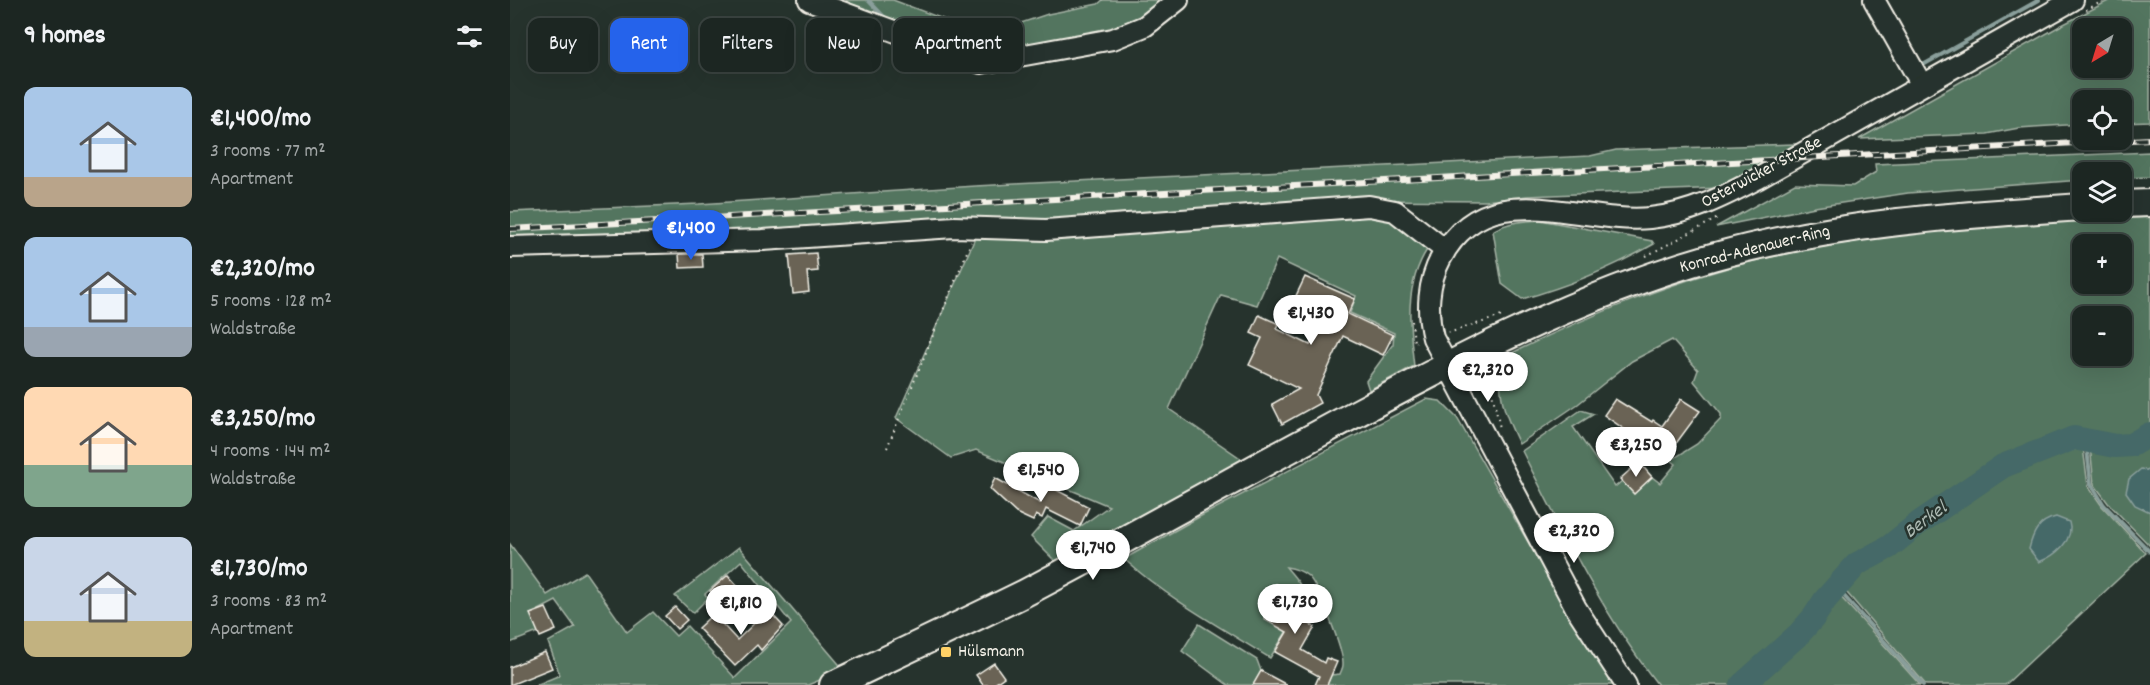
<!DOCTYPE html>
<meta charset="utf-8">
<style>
:root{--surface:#1c2622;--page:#29322f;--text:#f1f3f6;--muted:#a0a5a5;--line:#3a4340;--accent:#2563eb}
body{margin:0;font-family:Dekko,sans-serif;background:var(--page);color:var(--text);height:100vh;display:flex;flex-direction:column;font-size:22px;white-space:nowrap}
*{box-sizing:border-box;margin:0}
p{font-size:20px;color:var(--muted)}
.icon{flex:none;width:33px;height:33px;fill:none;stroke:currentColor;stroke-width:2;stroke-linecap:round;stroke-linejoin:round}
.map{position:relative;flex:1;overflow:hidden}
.details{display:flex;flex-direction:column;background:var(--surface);width:510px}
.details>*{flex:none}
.hud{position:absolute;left:18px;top:18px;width:570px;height:54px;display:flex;gap:12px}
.needle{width:39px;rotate:218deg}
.buttons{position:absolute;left:1562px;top:18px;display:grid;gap:12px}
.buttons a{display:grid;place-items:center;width:60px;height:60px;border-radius:12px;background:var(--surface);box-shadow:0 6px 24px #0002,0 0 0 2px var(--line);font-size:30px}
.price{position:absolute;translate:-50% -51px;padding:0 14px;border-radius:21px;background:#fff;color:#222;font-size:20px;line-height:39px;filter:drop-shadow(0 2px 3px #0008)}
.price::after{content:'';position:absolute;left:50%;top:36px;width:18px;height:14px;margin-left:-9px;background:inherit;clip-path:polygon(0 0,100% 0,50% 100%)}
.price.active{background:var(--accent);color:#fff}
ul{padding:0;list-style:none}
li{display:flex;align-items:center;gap:18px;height:150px;padding:0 24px}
li span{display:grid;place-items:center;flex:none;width:168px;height:120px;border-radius:12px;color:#555}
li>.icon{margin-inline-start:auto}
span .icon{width:72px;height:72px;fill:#fffc;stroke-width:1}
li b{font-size:26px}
h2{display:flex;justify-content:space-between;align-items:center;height:72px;padding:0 24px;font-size:26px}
.tag{padding:0 21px;border-radius:12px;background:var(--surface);box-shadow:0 6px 24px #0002,0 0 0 2px var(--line);font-size:21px;line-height:54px}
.tag.active{background:var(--accent);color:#fff}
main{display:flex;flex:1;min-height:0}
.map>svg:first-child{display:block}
.green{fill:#53745f;stroke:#a4b2a4;stroke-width:1.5;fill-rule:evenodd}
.water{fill:#446967;stroke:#8a9f9b;stroke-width:1.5}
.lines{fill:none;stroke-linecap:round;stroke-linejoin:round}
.stream{stroke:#8a9f9b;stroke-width:4}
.river{stroke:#446967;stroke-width:24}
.building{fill:#6b6454;stroke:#f4f1e8;stroke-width:1.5}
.minor-casing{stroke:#f4f1e8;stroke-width:24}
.major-casing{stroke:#f4f1e8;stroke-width:30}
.path{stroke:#f4f1e8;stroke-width:2;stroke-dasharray:1.5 4.5;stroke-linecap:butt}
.minor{stroke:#26332d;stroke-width:20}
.major{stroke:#26332d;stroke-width:26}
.rail-casing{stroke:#f4f1e8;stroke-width:6}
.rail{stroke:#26332d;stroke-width:4;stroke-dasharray:11;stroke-linecap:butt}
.poi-dot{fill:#ffd166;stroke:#26332d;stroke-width:2}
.labels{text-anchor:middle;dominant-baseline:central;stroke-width:5;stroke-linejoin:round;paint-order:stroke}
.street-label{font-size:18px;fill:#f4f1e8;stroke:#26332d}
.poi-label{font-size:18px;fill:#f4f1e8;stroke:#26332d;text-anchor:start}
.water-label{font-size:20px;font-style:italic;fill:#aebbb4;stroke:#26332d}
</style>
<main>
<section class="details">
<h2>9 homes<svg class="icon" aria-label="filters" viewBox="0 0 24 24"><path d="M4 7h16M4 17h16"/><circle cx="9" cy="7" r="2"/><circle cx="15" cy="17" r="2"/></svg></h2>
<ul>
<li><span style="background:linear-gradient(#a9c7e8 75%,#b9a48a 0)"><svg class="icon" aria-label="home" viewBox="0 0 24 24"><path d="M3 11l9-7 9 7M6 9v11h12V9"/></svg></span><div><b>€1,400/mo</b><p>3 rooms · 77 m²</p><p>Apartment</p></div></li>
<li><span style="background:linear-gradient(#a9c7e8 75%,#9aa5b1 0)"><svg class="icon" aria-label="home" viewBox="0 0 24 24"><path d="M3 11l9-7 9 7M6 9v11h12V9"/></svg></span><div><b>€2,320/mo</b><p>5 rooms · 128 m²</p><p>Waldstraße</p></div></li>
<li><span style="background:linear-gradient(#ffd9b3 65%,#7fa58c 0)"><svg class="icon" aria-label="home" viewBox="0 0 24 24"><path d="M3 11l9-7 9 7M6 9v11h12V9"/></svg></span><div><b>€3,250/mo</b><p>4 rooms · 144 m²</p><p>Waldstraße</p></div></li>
<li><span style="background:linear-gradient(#c9d6e8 70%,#c2b280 0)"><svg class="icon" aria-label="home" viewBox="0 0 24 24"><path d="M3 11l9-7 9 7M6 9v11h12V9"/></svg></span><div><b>€1,730/mo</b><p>3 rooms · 83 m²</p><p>Apartment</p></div></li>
</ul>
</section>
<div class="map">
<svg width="1640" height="685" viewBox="0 0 1640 685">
<rect width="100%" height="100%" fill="#26332d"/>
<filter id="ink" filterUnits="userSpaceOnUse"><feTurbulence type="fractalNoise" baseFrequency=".0167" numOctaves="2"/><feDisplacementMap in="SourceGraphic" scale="12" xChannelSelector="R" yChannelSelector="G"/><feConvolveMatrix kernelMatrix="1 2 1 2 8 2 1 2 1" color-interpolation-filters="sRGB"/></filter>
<g filter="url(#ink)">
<g class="green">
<path d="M336,0H383L475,35L538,14L588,4L593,0H668L649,16L502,58L475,52L340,6Z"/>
<path d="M1600,0H1640V122L1611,123V100H1572V124L1509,128L1477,134L1349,139L1550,26ZM1611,28V68H1572V28Z"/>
<path d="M1286,144L1211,188L1017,196L976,201L855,200L811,207L0,242V212L189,204L465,186L1080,156L1106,150Z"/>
<path d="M1640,152V177L1611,178V172H1572V180L1398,193L1305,207L1206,227L1285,184L1343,186L1366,172L1365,164Z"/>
<path d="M859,211L882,216L918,248C894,285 899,325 904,366L859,390L856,381L883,344L884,333L840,313L846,296L767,259L747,305L711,295L659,409L736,462L551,567L521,537L538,517L564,531L599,506L466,450L441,458L386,418L466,236Z"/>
<path d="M1640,217V422C1633,432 1626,437 1614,439L1566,434L1492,460L1457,479L1391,531L1356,548L1343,558L1287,628L1229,676L1223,685H1148C1092,613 1053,532 1012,451L1071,410L1084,414L1063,427L1105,487L1112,481L1124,494L1142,477L1150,483L1166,464L1161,460L1187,444L1211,419V414L1184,381L1188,370L1162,340L1122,361L1068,404L1009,444C998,421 988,399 991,374L983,381L986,361C1069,319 1175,275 1266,256C1389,229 1515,224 1640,217ZM1572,244H1611V284H1572ZM1572,316H1611V356H1572Z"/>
<path d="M1030,220L1142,241L1144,244C1102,268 1059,286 1012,299L992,284L983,231C997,222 1013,221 1030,220Z"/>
<path d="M916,399L930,401L947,418L1057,610L1107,685H817L821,675L830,674C831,671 833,668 833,665C834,651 808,585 798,576C792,571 784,568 776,567C788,582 799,590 790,609L770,601L776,591L765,584L754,619L766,626H780L760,658C710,627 657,598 614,559L689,517Z"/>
<path d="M1640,442V546L1598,503L1584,484L1580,446C1602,451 1619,456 1640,442Z"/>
<path d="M1573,447L1578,486L1592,506L1636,553L1495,685H1416L1337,593L1332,592L1354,567L1415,531L1468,488L1498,471Z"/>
<path d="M0,544L37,595L75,572L117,632L143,612L166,636L177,626L225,678L281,623L231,561L195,594L198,598L183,613L165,596L229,547L334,670L298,685H26L50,675L38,642L65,627L46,601L21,614L28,632L0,643Z"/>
<path d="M1329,595L1410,685H1240L1297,637Z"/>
<path d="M689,624L747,660L751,671L743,685H718L672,651Z"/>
</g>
<g class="water">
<path d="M1631,469L1640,471V512L1625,505L1616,492L1619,479Z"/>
<path d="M1546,517L1559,522C1565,540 1545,556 1529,562L1519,549C1523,533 1528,521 1546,517Z"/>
</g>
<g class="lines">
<g class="stream">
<path d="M358,0L376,19"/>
<path d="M1413,65L1529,0"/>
<path d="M1576,441L1581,484L1594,505L1640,552"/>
<path d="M1327,588L1413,685"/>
</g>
<path class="river" d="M1232,685L1289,634L1304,617L1315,600L1347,564L1379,547L1409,523L1493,466L1564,438L1605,446L1621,445L1640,434"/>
</g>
<g class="building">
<path d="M306,253L308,271L297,272L299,292L283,294L279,255Z"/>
<path d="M169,254H192L193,267L170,268Z"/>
<path d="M795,277L845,299L838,314L883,335L873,355L833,336L806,395L810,403L772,424L762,404L789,389L739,365L752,338L741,333L749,315L769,324L767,329L800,345L810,325L802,321L807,311L784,300Z"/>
<path d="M1105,399L1142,422L1143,420L1152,426L1171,399L1190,411L1156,457L1137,444L1130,455L1114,444L1121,434L1094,415Z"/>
<path d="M1129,462L1142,477L1124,494L1110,479Z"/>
<path d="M485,478L530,503L539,486L579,507L570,526L536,509L532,518L526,515L523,521L506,513L480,489Z"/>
<path d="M218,575L235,594L218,610L200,591Z"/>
<path d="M765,584L776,590L772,598L790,609L786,616L805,627L792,650L814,663L816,658L827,662L817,685H805L809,676L765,652L777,632L754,619L757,614L750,610Z"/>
<path d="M165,607L177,620L167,629L155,616Z"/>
<path d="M36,608L46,630L30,637L20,614Z"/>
<path d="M258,610L273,626L251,650L247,645L225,666L188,628L203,614L227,640Z"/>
<path d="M35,652L42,668L0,685V667Z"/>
<path d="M484,663L494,677L483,685H473L466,675Z"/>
<path d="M751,671L777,685H743Z"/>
</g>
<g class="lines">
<defs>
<g id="minor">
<path d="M299,0L471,63L603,39L635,26L668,0"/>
<path d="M1364,0L1412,85"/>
<path d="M0,247L253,240L444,227L536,230L859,206L885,211L935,250"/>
<path d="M1116,685L1066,608L923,338C916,311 918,282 931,258C977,172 1067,225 1140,218C1179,214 1213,197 1247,179L1563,0"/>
</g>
<g id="major">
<path d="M1611,204L1640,203"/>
<path d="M323,685C386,655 450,625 513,594C595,551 676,506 758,461C902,384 1044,302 1202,257C1324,223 1447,215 1572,207"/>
</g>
</defs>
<use href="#minor" class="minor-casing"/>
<use href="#major" class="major-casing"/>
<g class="path">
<path d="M1576,10L1595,0"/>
<path d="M1586,218L1599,217"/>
<path d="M1136,256L1208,218"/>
<path d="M902,321L904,343L906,342"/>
<path d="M938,333L995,315"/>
<path d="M976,366L990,428"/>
<path d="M377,448L461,242"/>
</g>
<use href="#minor" class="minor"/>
<use href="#major" class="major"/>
<defs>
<path id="rail" d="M0,229L1640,139"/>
</defs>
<use href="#rail" class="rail-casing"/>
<use href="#rail" class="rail"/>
</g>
</g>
<rect class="poi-dot" x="430" y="646" width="12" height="12" rx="3"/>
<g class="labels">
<g class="street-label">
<text transform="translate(1252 173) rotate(-28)">Osterwicker Straße</text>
<text transform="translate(1245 250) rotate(-14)">Konrad-Adenauer-Ring</text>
</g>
<g class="poi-label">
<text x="448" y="652">Hülsmann</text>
</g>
<g class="water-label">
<text transform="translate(1416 521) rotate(-36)">Berkel</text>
</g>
</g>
</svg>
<div class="buttons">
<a><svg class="needle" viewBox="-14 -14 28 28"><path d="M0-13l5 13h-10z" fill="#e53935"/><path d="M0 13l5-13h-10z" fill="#a0a5a5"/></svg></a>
<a><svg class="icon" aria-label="locate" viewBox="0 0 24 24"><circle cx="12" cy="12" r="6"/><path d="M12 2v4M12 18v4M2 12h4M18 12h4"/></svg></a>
<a><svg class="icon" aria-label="layers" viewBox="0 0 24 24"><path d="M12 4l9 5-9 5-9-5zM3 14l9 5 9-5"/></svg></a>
<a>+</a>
<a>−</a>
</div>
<b class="price active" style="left:181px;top:261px">€1,400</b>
<b class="price" style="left:801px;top:346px">€1,430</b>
<b class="price" style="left:978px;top:403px">€2,320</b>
<b class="price" style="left:1126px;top:478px">€3,250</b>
<b class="price" style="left:531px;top:503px">€1,540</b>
<b class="price" style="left:1064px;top:564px">€2,320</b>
<b class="price" style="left:583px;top:581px">€1,740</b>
<b class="price" style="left:785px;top:635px">€1,730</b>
<b class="price" style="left:231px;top:636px">€1,810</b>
<div class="hud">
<a class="tag">Buy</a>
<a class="tag active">Rent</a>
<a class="tag">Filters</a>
<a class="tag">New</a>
<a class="tag">Apartment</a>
</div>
</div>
</main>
